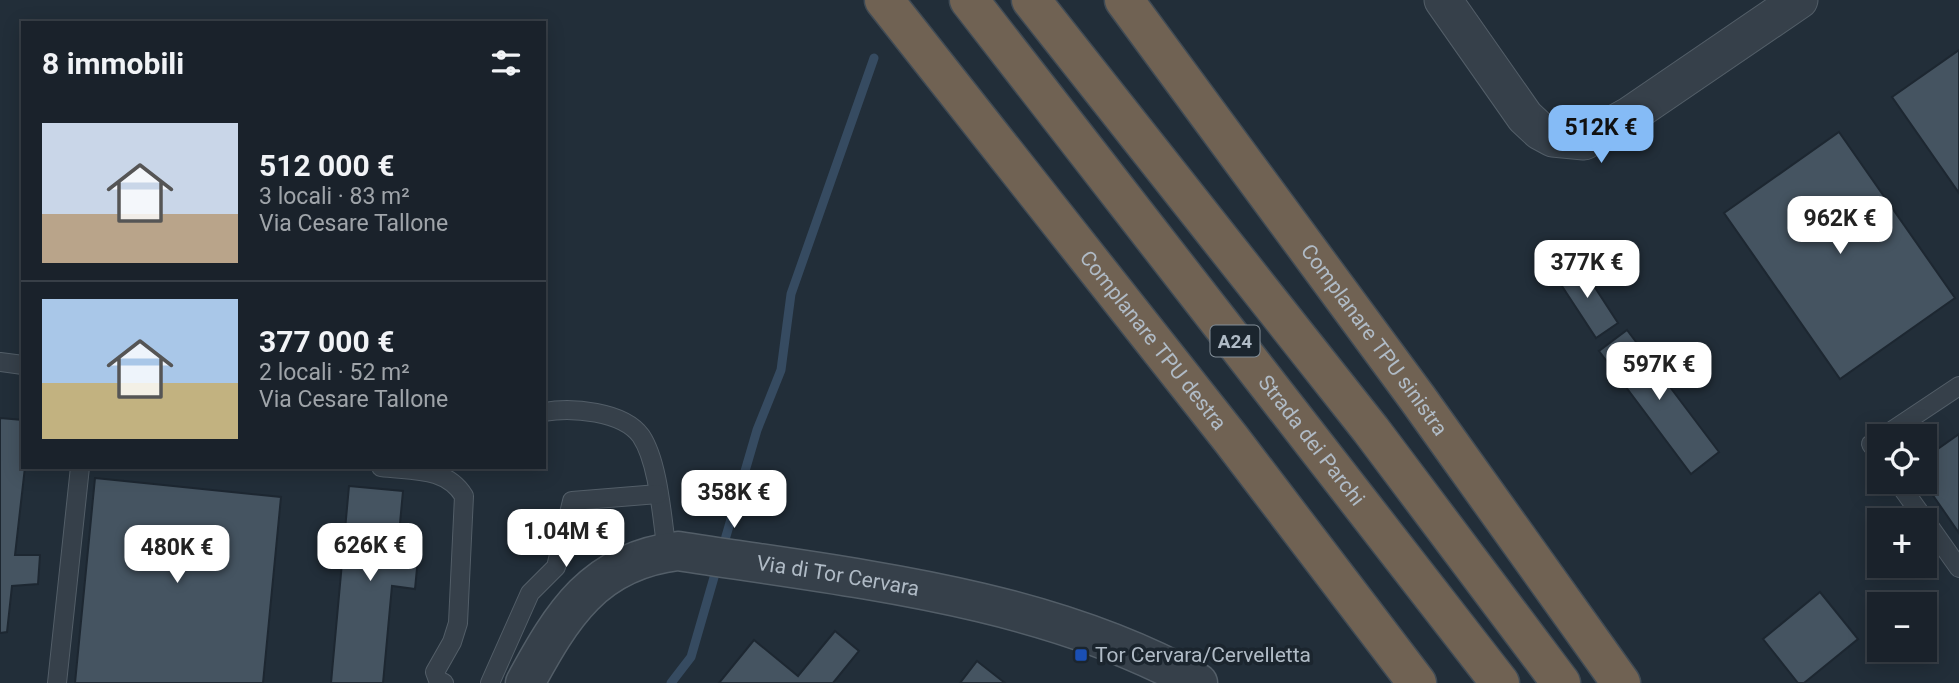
<!DOCTYPE html>
<html lang="it">
<meta charset="utf-8">
<style>
:root{--surface:#1a222b;--page:#272f37;--text:#f1f3f6;--muted:#9fa4a9;--line:#383f47;--accent:#85bbf6}
body{margin:0;font-family:Roboto,sans-serif;background:var(--page);color:var(--text);height:100vh;display:flex;flex-direction:column;font-size:26px;white-space:nowrap}
*{box-sizing:border-box;margin:0}
p{font-size:23px;color:var(--muted)}
.icon{flex:none;width:38px;height:38px;fill:none;stroke:currentColor;stroke-width:2;stroke-linecap:round;stroke-linejoin:round}
.map{position:relative;flex:1;overflow:hidden}
.panel{position:absolute;left:21px;top:21px;width:525px;height:448px;display:flex;flex-direction:column;background:var(--surface);border-radius:0px;box-shadow:0 4px 18px #0003,0 0 0 2px var(--line)}
.panel>*{flex:none}
.tools{position:absolute;left:1867px;top:424px;display:grid;gap:14px}
.tools a{display:grid;place-items:center;width:70px;height:70px;border-radius:0px;background:var(--surface);box-shadow:0 4px 18px #0003,0 0 0 2px var(--line);font-size:35px}
.price{position:absolute;translate:-50% -60px;padding:0 16px;border-radius:14px;background:#fff;color:#222;font-size:23px;line-height:46px;filter:drop-shadow(0 2px 4px #0008)}
.price::after{content:'';position:absolute;left:50%;top:42px;width:21px;height:16px;margin-left:-10px;background:inherit;clip-path:polygon(0 0,100% 0,50% 100%)}
.price.current{background:var(--accent);color:#111}
ul{padding:0;list-style:none}
li{display:flex;align-items:center;gap:21px;height:175px;padding:0 21px}
li+li{border-top:2px solid var(--line)}
li span{display:grid;place-items:center;flex:none;width:196px;height:140px;border-radius:0px;color:#555}
li>.icon{margin-inline-start:auto}
span .icon{width:84px;height:84px;fill:#fffc;stroke-width:1}
li b{font-size:30px}
h2{display:flex;justify-content:space-between;align-items:center;height:84px;padding:0 21px;font-size:30px}
.map>svg:first-child{display:block}
.lines{fill:none;stroke-linecap:round;stroke-linejoin:round}
.stream{stroke:#364b61;stroke-width:9}
.building{fill:#455461;stroke:#1d2731;stroke-width:2}
.service-casing{stroke:#535e68;stroke-width:20}
.minor-casing{stroke:#535e68;stroke-width:39}
.tertiary-casing{stroke:#535e68;stroke-width:41}
.motorway-casing{stroke:#404b55;stroke-width:41}
.service{stroke:#36404a;stroke-width:18}
.minor{stroke:#36404a;stroke-width:37}
.tertiary{stroke:#36404a;stroke-width:38}
.motorway{stroke:#706253;stroke-width:38}
.transit-dot{fill:#1a4fb4;stroke:#1b252e;stroke-width:2.5}
.labels{text-anchor:middle;dominant-baseline:central;stroke-width:7;stroke-linejoin:round;paint-order:stroke}
.shield{fill:#1b252e;stroke:#838e98;stroke-width:2}
.shield-label{font-size:19px;font-weight:bold;fill:#b0bbc6}
.street-label{font-size:21px;fill:#b0bbc6;stroke:#1b252e}
.poi-label{font-size:21px;fill:#b0bbc6;stroke:#1b252e;text-anchor:start}
</style>
<div class="map">
<svg width="1959" height="683" viewBox="0 0 1959 683">
<rect width="100%" height="100%" fill="#222e39"/>
<g class="lines">
<g class="stream">
<path d="M722,550L757,430L781,370L791,294L874,58"/>
<path d="M671,683L691,657L717,567"/>
</g>
</g>
<g class="building">
<path d="M1959,50V193L1892,97Z"/>
<path d="M1839,132L1955,298L1840,379L1724,213Z"/>
<path d="M1579,263L1618,323L1596,338L1556,277Z"/>
<path d="M1627,330L1719,452L1691,474L1599,351Z"/>
<path d="M0,418L23,420L25,467L15,555H40L38,584L12,586L7,632L0,633Z"/>
<path d="M1959,434V533L1923,481L1925,458Z"/>
<path d="M95,478L281,497L263,683H75Z"/>
<path d="M349,486L403,491L398,545L419,547L415,589L392,586L383,683H331Z"/>
<path d="M1820,592L1858,639L1804,683H1798L1763,639Z"/>
<path d="M835,631L859,651L833,683H719L754,640L798,676Z"/>
<path d="M977,661L1005,683H960Z"/>
</g>
<g class="lines">
<defs>
<g id="service">
<path d="M0,362L23,365"/>
<path d="M544,412C571,407 623,411 641,436C659,463 662,520 667,552"/>
<path d="M1884,436L1959,386"/>
<path d="M1880,439L1871,444L1880,456"/>
<path d="M381,467C413,471 446,467 464,496L458,623L452,642L435,672L438,680L444,683"/>
<path d="M1897,481L1925,520"/>
<path d="M1925,520L1959,568"/>
<path d="M57,683L80,467"/>
<path d="M490,683L530,593L556,567L572,501L658,494"/>
</g>
<path id="minor" d="M1443,0L1525,117L1540,131L1553,138L1584,141L1629,116L1799,0"/>
<g id="tertiary">
<path id="s1" d="M525,683C562,615 594,561 678,551C851,578 1043,596 1198,683"/>
</g>
<g id="motorway">
<path id="s2" d="M884,0L1231,439L1417,683"/>
<path id="s3" d="M969,0L1500,683"/>
<path d="M1031,0L1371,430L1561,683"/>
<path id="s4" d="M1124,0L1418,399L1621,683"/>
</g>
</defs>
<use href="#service" class="service-casing"/>
<use href="#minor" class="minor-casing"/>
<use href="#tertiary" class="tertiary-casing"/>
<use href="#motorway" class="motorway-casing"/>
<use href="#service" class="service"/>
<use href="#minor" class="minor"/>
<use href="#tertiary" class="tertiary"/>
<use href="#motorway" class="motorway"/>
</g>
<rect class="transit-dot" x="1074" y="648" width="14" height="14" rx="3.5"/>
<g class="labels">
<rect class="shield" x="1210.5" y="325.5" width="49" height="31" rx="5"/>
<g class="shield-label">
<text x="1235" y="341">A24</text>
</g>
<g class="street-label">
<text stroke="none"><textPath href="#s2" startOffset="434">Complanare TPU destra</textPath></text>
<text stroke="none"><textPath href="#s4" startOffset="422">Complanare TPU sinistra</textPath></text>
<text stroke="none"><textPath href="#s3" startOffset="558">Strada dei Parchi</textPath></text>
<text stroke="none"><textPath href="#s1" startOffset="374">Via di Tor Cervara</textPath></text>
</g>
<g class="poi-label">
<text x="1095" y="655">Tor Cervara/Cervelletta</text>
</g>
</g>
</svg>
<div class="tools">
<a><svg class="icon" aria-label="locate" viewBox="0 0 24 24"><circle cx="12" cy="12" r="6"/><path d="M12 2v4M12 18v4M2 12h4M18 12h4"/></svg></a>
<a>+</a>
<a>−</a>
</div>
<b class="price current" style="left:1601px;top:165px">512K €</b>
<b class="price" style="left:1840px;top:256px">962K €</b>
<b class="price" style="left:1587px;top:300px">377K €</b>
<b class="price" style="left:1659px;top:402px">597K €</b>
<b class="price" style="left:734px;top:530px">358K €</b>
<b class="price" style="left:566px;top:569px">1.04M €</b>
<b class="price" style="left:370px;top:583px">626K €</b>
<b class="price" style="left:177px;top:585px">480K €</b>
<section class="panel">
<h2>8 immobili<svg class="icon" aria-label="filters" viewBox="0 0 24 24"><path d="M4 7h16M4 17h16"/><circle cx="9" cy="7" r="2"/><circle cx="15" cy="17" r="2"/></svg></h2>
<ul>
<li><span style="background:linear-gradient(#c9d6e8 65%,#b9a48a 0)"><svg class="icon" aria-label="home" viewBox="0 0 24 24"><path d="M3 11l9-7 9 7M6 9v11h12V9"/></svg></span><div><b>512 000 €</b><p>3 locali · 83 m²</p><p>Via Cesare Tallone</p></div></li>
<li><span style="background:linear-gradient(#a9c7e8 60%,#c2b280 0)"><svg class="icon" aria-label="home" viewBox="0 0 24 24"><path d="M3 11l9-7 9 7M6 9v11h12V9"/></svg></span><div><b>377 000 €</b><p>2 locali · 52 m²</p><p>Via Cesare Tallone</p></div></li>
</ul>
</section>
</div>
